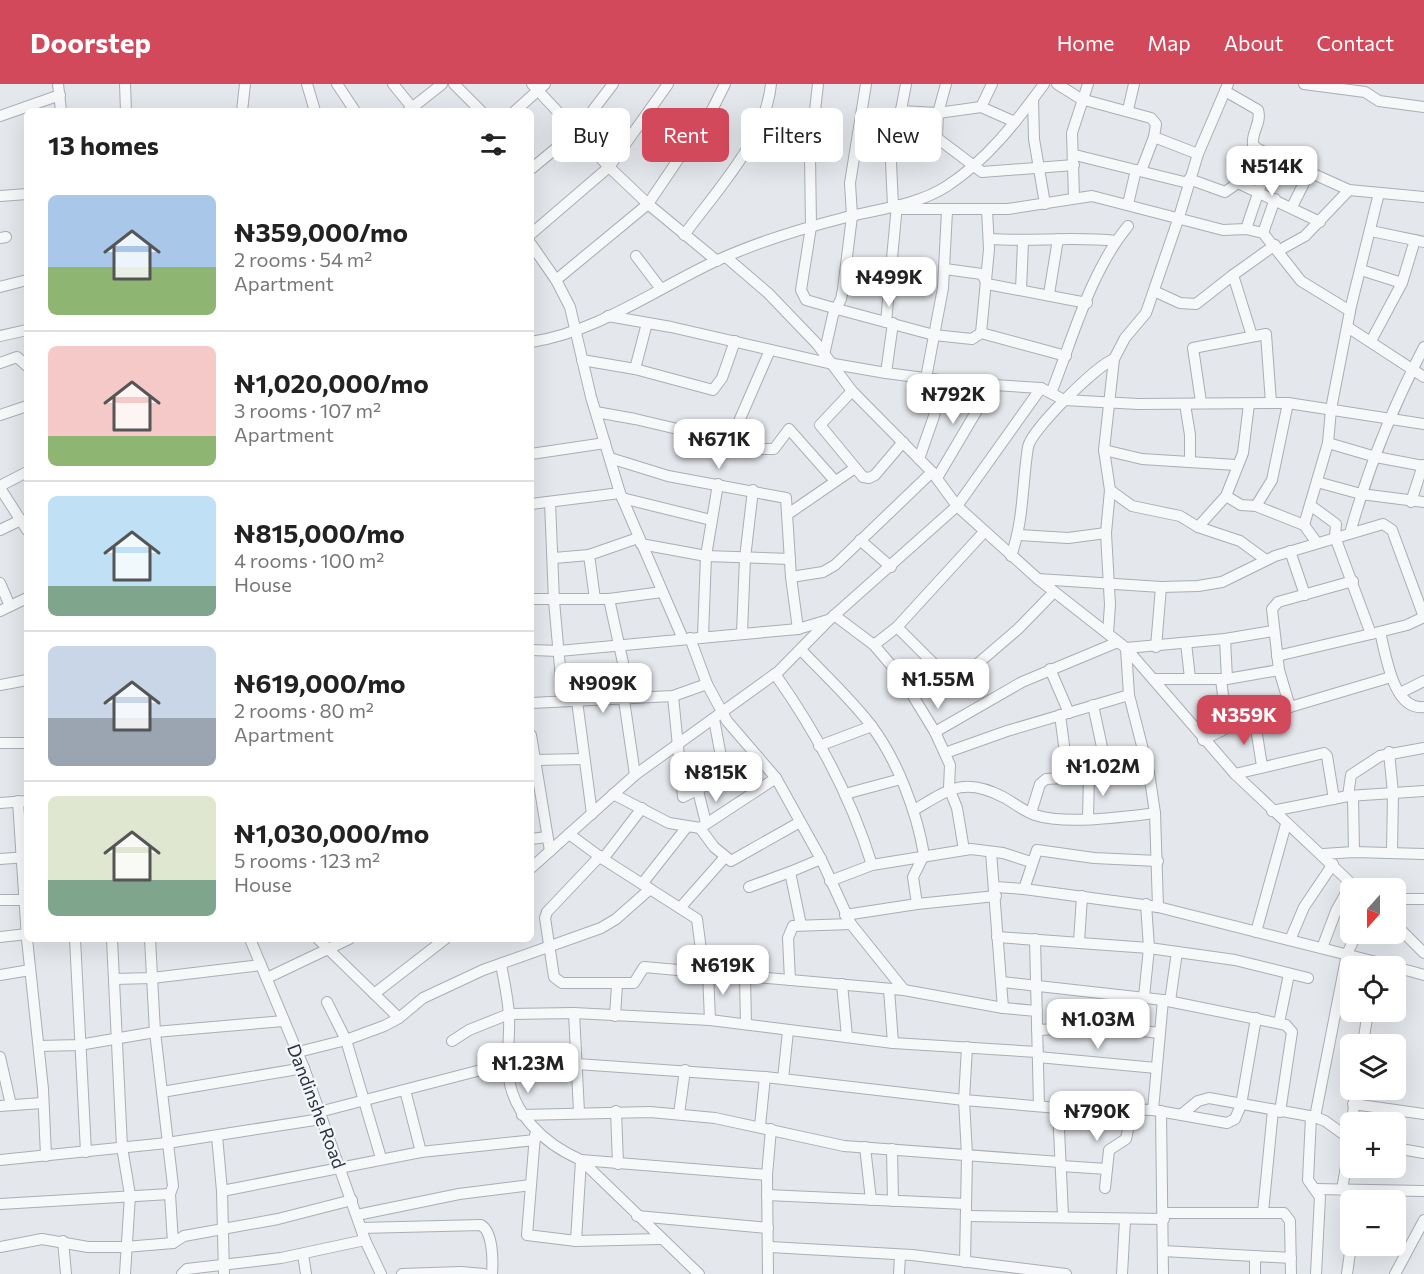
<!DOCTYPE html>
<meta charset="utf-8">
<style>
:root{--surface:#fff;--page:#f2f2f2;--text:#222;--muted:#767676;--line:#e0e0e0;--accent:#d1495b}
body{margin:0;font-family:Commissioner,sans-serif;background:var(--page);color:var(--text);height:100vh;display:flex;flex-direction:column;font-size:22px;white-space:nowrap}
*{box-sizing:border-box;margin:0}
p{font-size:20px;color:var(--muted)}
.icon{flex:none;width:33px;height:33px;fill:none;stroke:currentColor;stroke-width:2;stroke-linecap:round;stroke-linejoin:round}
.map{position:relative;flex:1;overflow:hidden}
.drawer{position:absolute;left:24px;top:24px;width:510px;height:834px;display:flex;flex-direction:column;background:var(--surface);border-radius:9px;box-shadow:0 6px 24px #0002}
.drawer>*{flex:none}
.top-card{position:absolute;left:552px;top:24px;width:570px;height:54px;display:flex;gap:12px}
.needle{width:39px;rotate:201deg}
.buttons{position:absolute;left:1340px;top:794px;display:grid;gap:12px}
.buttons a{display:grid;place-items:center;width:66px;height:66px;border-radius:9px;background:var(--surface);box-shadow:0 6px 24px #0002;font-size:30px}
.price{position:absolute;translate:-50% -51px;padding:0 14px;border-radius:12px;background:#fff;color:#222;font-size:20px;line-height:39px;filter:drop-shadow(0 2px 3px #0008)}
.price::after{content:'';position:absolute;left:50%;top:36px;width:18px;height:14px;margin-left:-9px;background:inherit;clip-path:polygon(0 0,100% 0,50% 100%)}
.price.selected{background:var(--accent);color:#fff}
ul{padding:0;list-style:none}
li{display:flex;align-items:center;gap:18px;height:150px;padding:0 24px}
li+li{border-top:2px solid var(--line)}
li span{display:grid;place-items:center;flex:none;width:168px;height:120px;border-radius:9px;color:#555}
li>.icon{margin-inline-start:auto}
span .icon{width:72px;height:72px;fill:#fffc;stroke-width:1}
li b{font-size:26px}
h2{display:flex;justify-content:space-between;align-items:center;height:72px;padding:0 24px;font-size:26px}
.chip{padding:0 21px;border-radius:9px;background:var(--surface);box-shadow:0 6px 24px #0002;font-size:21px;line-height:54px}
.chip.selected{background:var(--accent);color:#fff}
header{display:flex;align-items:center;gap:36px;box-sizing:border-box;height:84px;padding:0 30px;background:var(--accent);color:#fff}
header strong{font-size:28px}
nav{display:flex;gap:33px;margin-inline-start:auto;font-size:21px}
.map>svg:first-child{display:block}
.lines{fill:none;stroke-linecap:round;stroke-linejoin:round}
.minor-casing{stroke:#a9aeb7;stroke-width:12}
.minor{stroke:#f7f8fa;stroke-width:10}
.labels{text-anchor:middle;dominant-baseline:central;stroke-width:4.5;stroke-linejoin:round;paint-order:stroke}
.street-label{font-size:18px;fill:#2b3445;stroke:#f4f6f9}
</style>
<header>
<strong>Doorstep</strong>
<nav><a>Home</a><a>Map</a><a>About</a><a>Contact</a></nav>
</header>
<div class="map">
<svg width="1424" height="1190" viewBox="0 0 1424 1190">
<rect width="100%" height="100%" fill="#e4e7ec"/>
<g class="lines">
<defs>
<g id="minor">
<path d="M58,0L61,27"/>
<path d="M125,0L126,27"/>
<path d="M307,0L315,27"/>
<path d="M337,0L355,27"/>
<path d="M393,0L415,27"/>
<path d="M454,0L481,27"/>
<path d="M532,0L609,83L648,120L717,177"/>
<path d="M818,0L810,71L811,143L801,206L806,216L837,225L934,251L972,255L981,249L1066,272"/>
<path d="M946,0L938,29L937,54L982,88L1074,81"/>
<path d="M1057,0L1081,15L1151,34L1156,40L1154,53L1198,70"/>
<path d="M1304,0L1365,8L1379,17L1424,23"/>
<path d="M1225,7L1258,26C1262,39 1251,48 1253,61L1258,65L1349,106L1424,113"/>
<path d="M1033,15L1034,55L1045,120"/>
<path d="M981,23L992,0"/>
<path d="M1128,26L1134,0"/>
<path d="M242,27L245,0"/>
<path d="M408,27L442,0"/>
<path d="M515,27L545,0"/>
<path d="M900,27L938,29L981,23L1015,38"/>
<path d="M0,32L60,11"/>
<path d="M1075,71L1188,99"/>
<path d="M531,85L577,47L613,0"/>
<path d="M1141,87L1154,53"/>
<path d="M1189,95L1225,108L1238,99L1320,138"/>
<path d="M0,112L27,110"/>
<path d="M1074,114L1072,49L1088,0"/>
<path d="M1128,120L1136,86"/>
<path d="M893,122L891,78L906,0"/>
<path d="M1292,123L1309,89"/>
<path d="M897,125H1008L1092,112L1223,146L1246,145L1263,149L1301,197L1350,227"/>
<path d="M1246,145L1271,71"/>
<path d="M1371,147L1424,158"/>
<path d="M1263,149L1275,115"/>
<path d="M531,150L609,83L668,0"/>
<path d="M684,151C716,107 766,55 771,0"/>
<path d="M0,154L6,153"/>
<path d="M989,155C1031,158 1074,152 1116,157"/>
<path d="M531,160L556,196L570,223L591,313L620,409L683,555"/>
<path d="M1278,167L1305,152L1349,106"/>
<path d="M636,172L661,205"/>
<path d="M726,173L768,209L817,260L852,307L932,388L957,422L1038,495L1126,564L1235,690L1356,804"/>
<path d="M945,185L982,190L987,200L1087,219"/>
<path d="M1361,186L1402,199"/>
<path d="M1233,191L1275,161"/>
<path d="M556,196L648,120L713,24L725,0"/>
<path d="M0,203L27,196"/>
<path d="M1021,206L1023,158"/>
<path d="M1154,207L1180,219L1196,220L1233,191L1252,252"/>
<path d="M1049,210L1058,155"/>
<path d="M608,232L671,243L828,279L886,289L963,299L1041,304L1064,316L1138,320L1288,319L1424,340"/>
<path d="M886,238L897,121"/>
<path d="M1349,244L1424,293"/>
<path d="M981,249L989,165L987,126"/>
<path d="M0,252L27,246"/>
<path d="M1371,257L1402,199L1415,156"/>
<path d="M531,258C598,248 657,204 718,176C758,158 800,145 843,134C878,125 916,122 947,102C987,76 1016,38 1044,0"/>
<path d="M824,271L833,231L841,215L843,205L852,132L850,99L866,0"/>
<path d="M582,276L635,285L713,306L722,294L735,257"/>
<path d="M0,279L17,273L27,282"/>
<path d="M635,285L647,239"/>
<path d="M886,289L893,239"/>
<path d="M926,294L943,204L947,127"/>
<path d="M852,307L820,341L863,393L869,394L875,391L903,358"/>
<path d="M1051,309C1073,254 1090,188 1128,142"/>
<path d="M1201,318L1193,264L1266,250L1271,319"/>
<path d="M1185,320L1190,351V378"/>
<path d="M596,328L635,335L762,365H774L789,345L835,397"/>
<path d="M0,331L27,322"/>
<path d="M730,358L770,266"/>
<path d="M1328,359L1376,373L1424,382"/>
<path d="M1104,366L1142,375L1236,381"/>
<path d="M531,370L605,359"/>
<path d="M610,374L668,392L786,414L791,493L798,545"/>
<path d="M919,375L934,332L941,296"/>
<path d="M937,394L992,301"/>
<path d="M1317,398L1361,410L1424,418"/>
<path d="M0,402L27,388"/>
<path d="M0,404L27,446"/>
<path d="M1110,406L1132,422L1180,432L1198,443L1240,457L1266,476"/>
<path d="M1226,412L1241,421L1256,422L1304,441L1317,459"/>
<path d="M622,414L711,436"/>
<path d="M550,418L554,517L563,617"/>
<path d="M1411,418L1423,381"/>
<path d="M531,420L620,409"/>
<path d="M1310,421L1336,440L1335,453L1371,550L1407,541L1424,533"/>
<path d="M1256,422L1272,396L1288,319"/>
<path d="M788,430L855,384"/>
<path d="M1304,441L1328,359L1331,325L1351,222L1379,109"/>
<path d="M1198,443L1226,412L1243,369L1249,320"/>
<path d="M0,446L21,436"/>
<path d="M1350,449C1368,385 1393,322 1424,263"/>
<path d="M1019,451L1068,454L1106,449"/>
<path d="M860,456L891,483"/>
<path d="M641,460L706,472L790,475"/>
<path d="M1290,467L1305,511"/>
<path d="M589,471L595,515"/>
<path d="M1011,472C1024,436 1022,400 1028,363C1031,346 1096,282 1114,275"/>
<path d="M554,474L589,471L638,454"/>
<path d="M791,493L823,488L835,481L932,388"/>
<path d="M1038,495L1161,503L1198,502L1222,498L1275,472L1383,440L1392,446L1424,533"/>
<path d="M0,499L10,522"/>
<path d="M531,515H609L662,508"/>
<path d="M609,515L627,597L624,616L635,691"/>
<path d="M0,527L27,514"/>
<path d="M834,531L874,561L902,594L935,648L950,681L949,704L957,724L964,766"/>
<path d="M897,543L954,600L1018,545L1054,508"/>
<path d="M1380,548C1386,571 1393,627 1424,623"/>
<path d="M742,549L745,474L753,406"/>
<path d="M1108,549L1110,521L1106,449L1110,406L1104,366L1114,275L1125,254L1146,229L1179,133L1198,70L1228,0"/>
<path d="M703,552L706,472L718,400"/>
<path d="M690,554L707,600L727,637L776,694L821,775L851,840L904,906"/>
<path d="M1225,555L1227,595"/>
<path d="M1186,559L1190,594"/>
<path d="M874,561L897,543L984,448"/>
<path d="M1156,563L1161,503"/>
<path d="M531,566L559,567L798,545L828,536"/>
<path d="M801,566C824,590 850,614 870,640C897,675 917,728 924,771L913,793L917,820"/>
<path d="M1277,572L1371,550"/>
<path d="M1050,585L1069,629"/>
<path d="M775,590C816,648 851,713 872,781"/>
<path d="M1153,595H1227L1279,586"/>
<path d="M1221,595L1227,644"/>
<path d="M0,601L27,596"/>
<path d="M1400,609L1424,597"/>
<path d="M673,612L683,713L742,683"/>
<path d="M577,617L592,730"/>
<path d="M531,619L673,612L707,600"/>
<path d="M1093,621L1108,691"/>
<path d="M1290,623L1279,586L1272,525L1278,518L1353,497"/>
<path d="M1060,631L1068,692"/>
<path d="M714,635L725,694"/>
<path d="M1255,638L1262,682"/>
<path d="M935,648L1022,598L1118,558"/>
<path d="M531,651L550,767"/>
<path d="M1203,656L1227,644L1255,638L1290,623L1391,593"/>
<path d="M0,659H27"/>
<path d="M819,662L872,642"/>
<path d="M1389,668L1393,709L1392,769"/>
<path d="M945,669L1007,647L1129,611"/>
<path d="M535,676L584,675"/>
<path d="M1235,690L1324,669L1327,672L1334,715"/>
<path d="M698,707L706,739"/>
<path d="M613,710L669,739L700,744L776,694"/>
<path d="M845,710L901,695"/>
<path d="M1348,712L1351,691L1380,672L1424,664"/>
<path d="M1353,712L1354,768"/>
<path d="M18,717L27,855"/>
<path d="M0,719L27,717"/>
<path d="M914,726C948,706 964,692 1003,713C1013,718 1023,727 1035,731C1065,741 1123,733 1155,729"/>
<path d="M1272,727L1348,712L1424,707"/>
<path d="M1031,729L1040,700L1046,695L1149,689"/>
<path d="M1088,735L1089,691"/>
<path d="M700,744L714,763L731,777L800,738"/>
<path d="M569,750L603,775L697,835L704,889"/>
<path d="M531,755L547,753"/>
<path d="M991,768L1003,924"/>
<path d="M1323,770L1354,768L1424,770"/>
<path d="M600,772L547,828L545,834L554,893L562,899H634L644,883L904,906L1003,924L1037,927"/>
<path d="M0,775L27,773"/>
<path d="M603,775L642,724"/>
<path d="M531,784L635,691L779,587L829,536L957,422L1041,304"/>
<path d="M830,797L872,781L971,765L1003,769L1031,778"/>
<path d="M642,800L686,744"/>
<path d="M749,803L790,788"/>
<path d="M995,803L1024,805L1158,823L1392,882"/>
<path d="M1024,805L1037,766L1094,774L1158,777"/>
<path d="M1395,815H1424"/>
<path d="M0,816H27"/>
<path d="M1158,823L1155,729L1149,689L1129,611L1126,564L1225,555L1273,547"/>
<path d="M680,824L725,773"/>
<path d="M845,831L917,820L996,812"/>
<path d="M1395,840L1424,869"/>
<path d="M801,841L790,788L821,775"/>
<path d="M1256,848L1286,740"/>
<path d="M0,853L27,850"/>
<path d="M997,853L1149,864L1235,876L1308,894"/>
<path d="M27,855L43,1005L46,1072"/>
<path d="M75,855L86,1068"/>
<path d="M112,855L122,1063L130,1111L125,1190"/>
<path d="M150,855L155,948L173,1102L170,1110L173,1159"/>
<path d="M250,855L304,984L365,1156L381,1190"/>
<path d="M318,855L399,934"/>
<path d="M1035,855L1039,1022"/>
<path d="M1290,856L1304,823L1333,780"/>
<path d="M1079,858L1082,812"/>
<path d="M1322,864L1336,827L1351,800"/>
<path d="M501,880C504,897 508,914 509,931C510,949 507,968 508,987C511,1029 544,1060 581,1076L767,1091"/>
<path d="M1395,883L1424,891"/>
<path d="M708,889L710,936"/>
<path d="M0,891L30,886"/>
<path d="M745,892L746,940"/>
<path d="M267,894L349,855"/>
<path d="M114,895L152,894L261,881"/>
<path d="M790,896L788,854L793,842L851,840"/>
<path d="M1002,898L1163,916L1286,941L1292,948L1280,1028"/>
<path d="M842,900L847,953"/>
<path d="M889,905L893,959"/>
<path d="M374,910L445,855"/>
<path d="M1144,913L1149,864L1146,820"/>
<path d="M1170,917L1177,868"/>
<path d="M327,918L346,956L381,1074"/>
<path d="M574,929L579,1028"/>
<path d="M615,932L617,901"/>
<path d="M1279,939L1289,890"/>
<path d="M1037,946L1106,943L1160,949"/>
<path d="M452,957L469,946L509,930L574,929L710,936L893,959L1037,968"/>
<path d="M1363,960L1368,927"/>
<path d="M39,962L79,961L155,948L284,937"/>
<path d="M298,968L346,956L384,942L399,934L423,914L483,886L601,844L616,835L650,805"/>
<path d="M0,973L11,1021"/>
<path d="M1038,973L1156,984"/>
<path d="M783,995L788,947"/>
<path d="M405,1006L421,1068"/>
<path d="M162,1008L304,984"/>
<path d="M1353,1020L1424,1030"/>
<path d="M0,1022L42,1019"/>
<path d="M1058,1024L1063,1132"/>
<path d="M1153,1026L1163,916"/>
<path d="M616,1027L618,1080"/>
<path d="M1161,1027L1163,1190"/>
<path d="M319,1028L508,979L577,980L765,993L964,1016L1058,1024L1153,1026L1227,1039L1235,1035L1241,1021L1256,934"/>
<path d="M679,1030L685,986"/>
<path d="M1182,1030L1198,1017L1209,1014L1315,1033L1325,1037L1350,1055"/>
<path d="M522,1031L650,1028L715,1034L844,1062L1060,1078"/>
<path d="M1311,1033L1308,1096L1320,1113L1316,1190"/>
<path d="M1315,1033L1347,870L1357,849"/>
<path d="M1352,1038L1356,1005"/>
<path d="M760,1042L765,993"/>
<path d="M535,1051L527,1151L576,1157L660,1155"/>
<path d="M217,1052L222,1107L224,1190"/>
<path d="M865,1063L871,1116"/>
<path d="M1395,1064L1424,1069"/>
<path d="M892,1065L893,1117"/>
<path d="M0,1076L167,1059L321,1035"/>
<path d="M581,1076L699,1190"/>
<path d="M1061,1082L1107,1085"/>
<path d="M1105,1104L1109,1066L1126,1055L1132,1026"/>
<path d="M1315,1105L1424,1107"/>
<path d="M1342,1106L1350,1058"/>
<path d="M222,1107L421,1068L535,1056"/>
<path d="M767,1111L966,1120"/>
<path d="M0,1120L170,1110"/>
<path d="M1263,1128L1273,1026"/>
<path d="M1164,1129H1284L1290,1137L1291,1190"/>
<path d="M357,1131L459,1110L531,1101"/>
<path d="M637,1132L768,1144"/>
<path d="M966,1132L1164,1135"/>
<path d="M361,1144L481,1141C493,1148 493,1176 492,1190"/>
<path d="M63,1157L66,1190"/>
<path d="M576,1157L581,1076"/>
<path d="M0,1163L42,1155L88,1163H125L173,1159L184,1152L278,1135L352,1116"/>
<path d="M770,1163L912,1171L1066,1190"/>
<path d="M1163,1167L1291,1174"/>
<path d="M303,1170L306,1190"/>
<path d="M1255,1172V1190"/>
<path d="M965,1178L967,1071L964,1016L967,963"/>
<path d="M182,1190L187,1185L281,1174L365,1156"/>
<path d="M402,1190L461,1188L484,1190"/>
<path d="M768,1190L767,1091L771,1045"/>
<path d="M899,1190L900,1171"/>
<path d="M1122,1190L1125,1136"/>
<path d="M1347,1190L1351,1161"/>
<path d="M1395,1190L1424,1136"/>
</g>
</defs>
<use href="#minor" class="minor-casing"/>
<use href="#minor" class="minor"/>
</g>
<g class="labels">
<g class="street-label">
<text transform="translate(317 1022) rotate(69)">Dandinshe Road</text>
</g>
</g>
</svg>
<div class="buttons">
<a><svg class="needle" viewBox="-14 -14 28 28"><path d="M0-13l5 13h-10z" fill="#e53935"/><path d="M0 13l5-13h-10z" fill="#767676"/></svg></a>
<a><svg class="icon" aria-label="locate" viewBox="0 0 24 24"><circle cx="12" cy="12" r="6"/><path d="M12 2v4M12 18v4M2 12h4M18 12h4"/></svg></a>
<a><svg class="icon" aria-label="layers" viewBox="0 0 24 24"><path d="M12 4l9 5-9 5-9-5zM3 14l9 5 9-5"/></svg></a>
<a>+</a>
<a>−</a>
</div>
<b class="price" style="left:1272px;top:113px">₦514K</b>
<b class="price" style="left:889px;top:224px">₦499K</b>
<b class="price" style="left:953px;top:341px">₦792K</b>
<b class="price" style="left:719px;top:386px">₦671K</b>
<b class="price" style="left:938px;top:626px">₦1.55M</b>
<b class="price" style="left:603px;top:630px">₦909K</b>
<b class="price selected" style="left:1244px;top:662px">₦359K</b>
<b class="price" style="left:1103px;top:713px">₦1.02M</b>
<b class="price" style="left:716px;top:719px">₦815K</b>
<b class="price" style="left:723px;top:912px">₦619K</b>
<b class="price" style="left:1098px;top:966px">₦1.03M</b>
<b class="price" style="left:528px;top:1010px">₦1.23M</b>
<b class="price" style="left:1097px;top:1058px">₦790K</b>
<div class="top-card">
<a class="chip">Buy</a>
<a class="chip selected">Rent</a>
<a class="chip">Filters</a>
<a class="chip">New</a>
</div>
<section class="drawer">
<h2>13 homes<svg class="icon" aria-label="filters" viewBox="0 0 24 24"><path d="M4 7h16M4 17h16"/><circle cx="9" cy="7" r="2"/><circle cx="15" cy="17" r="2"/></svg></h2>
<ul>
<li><span style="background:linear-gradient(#a9c7e8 60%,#8fb573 0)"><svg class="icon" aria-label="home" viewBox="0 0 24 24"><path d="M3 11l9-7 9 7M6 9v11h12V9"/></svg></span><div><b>₦359,000/mo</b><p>2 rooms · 54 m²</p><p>Apartment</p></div></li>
<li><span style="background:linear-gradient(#f6c9c9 75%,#8fb573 0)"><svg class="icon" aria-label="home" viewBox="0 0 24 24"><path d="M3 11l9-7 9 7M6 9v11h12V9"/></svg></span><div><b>₦1,020,000/mo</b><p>3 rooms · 107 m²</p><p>Apartment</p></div></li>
<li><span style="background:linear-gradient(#bfe0f5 75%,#7fa58c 0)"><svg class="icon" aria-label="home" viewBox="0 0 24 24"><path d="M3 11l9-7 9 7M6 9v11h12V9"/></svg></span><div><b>₦815,000/mo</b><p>4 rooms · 100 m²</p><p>House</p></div></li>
<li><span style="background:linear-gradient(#c9d6e8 60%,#9aa5b1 0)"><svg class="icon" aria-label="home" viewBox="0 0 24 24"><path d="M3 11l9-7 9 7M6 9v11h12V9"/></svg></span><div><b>₦619,000/mo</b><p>2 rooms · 80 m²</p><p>Apartment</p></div></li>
<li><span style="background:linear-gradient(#dfe7d0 70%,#7fa58c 0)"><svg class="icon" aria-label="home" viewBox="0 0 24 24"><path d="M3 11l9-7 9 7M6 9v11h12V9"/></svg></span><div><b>₦1,030,000/mo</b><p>5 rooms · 123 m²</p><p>House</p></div></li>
</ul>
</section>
</div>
